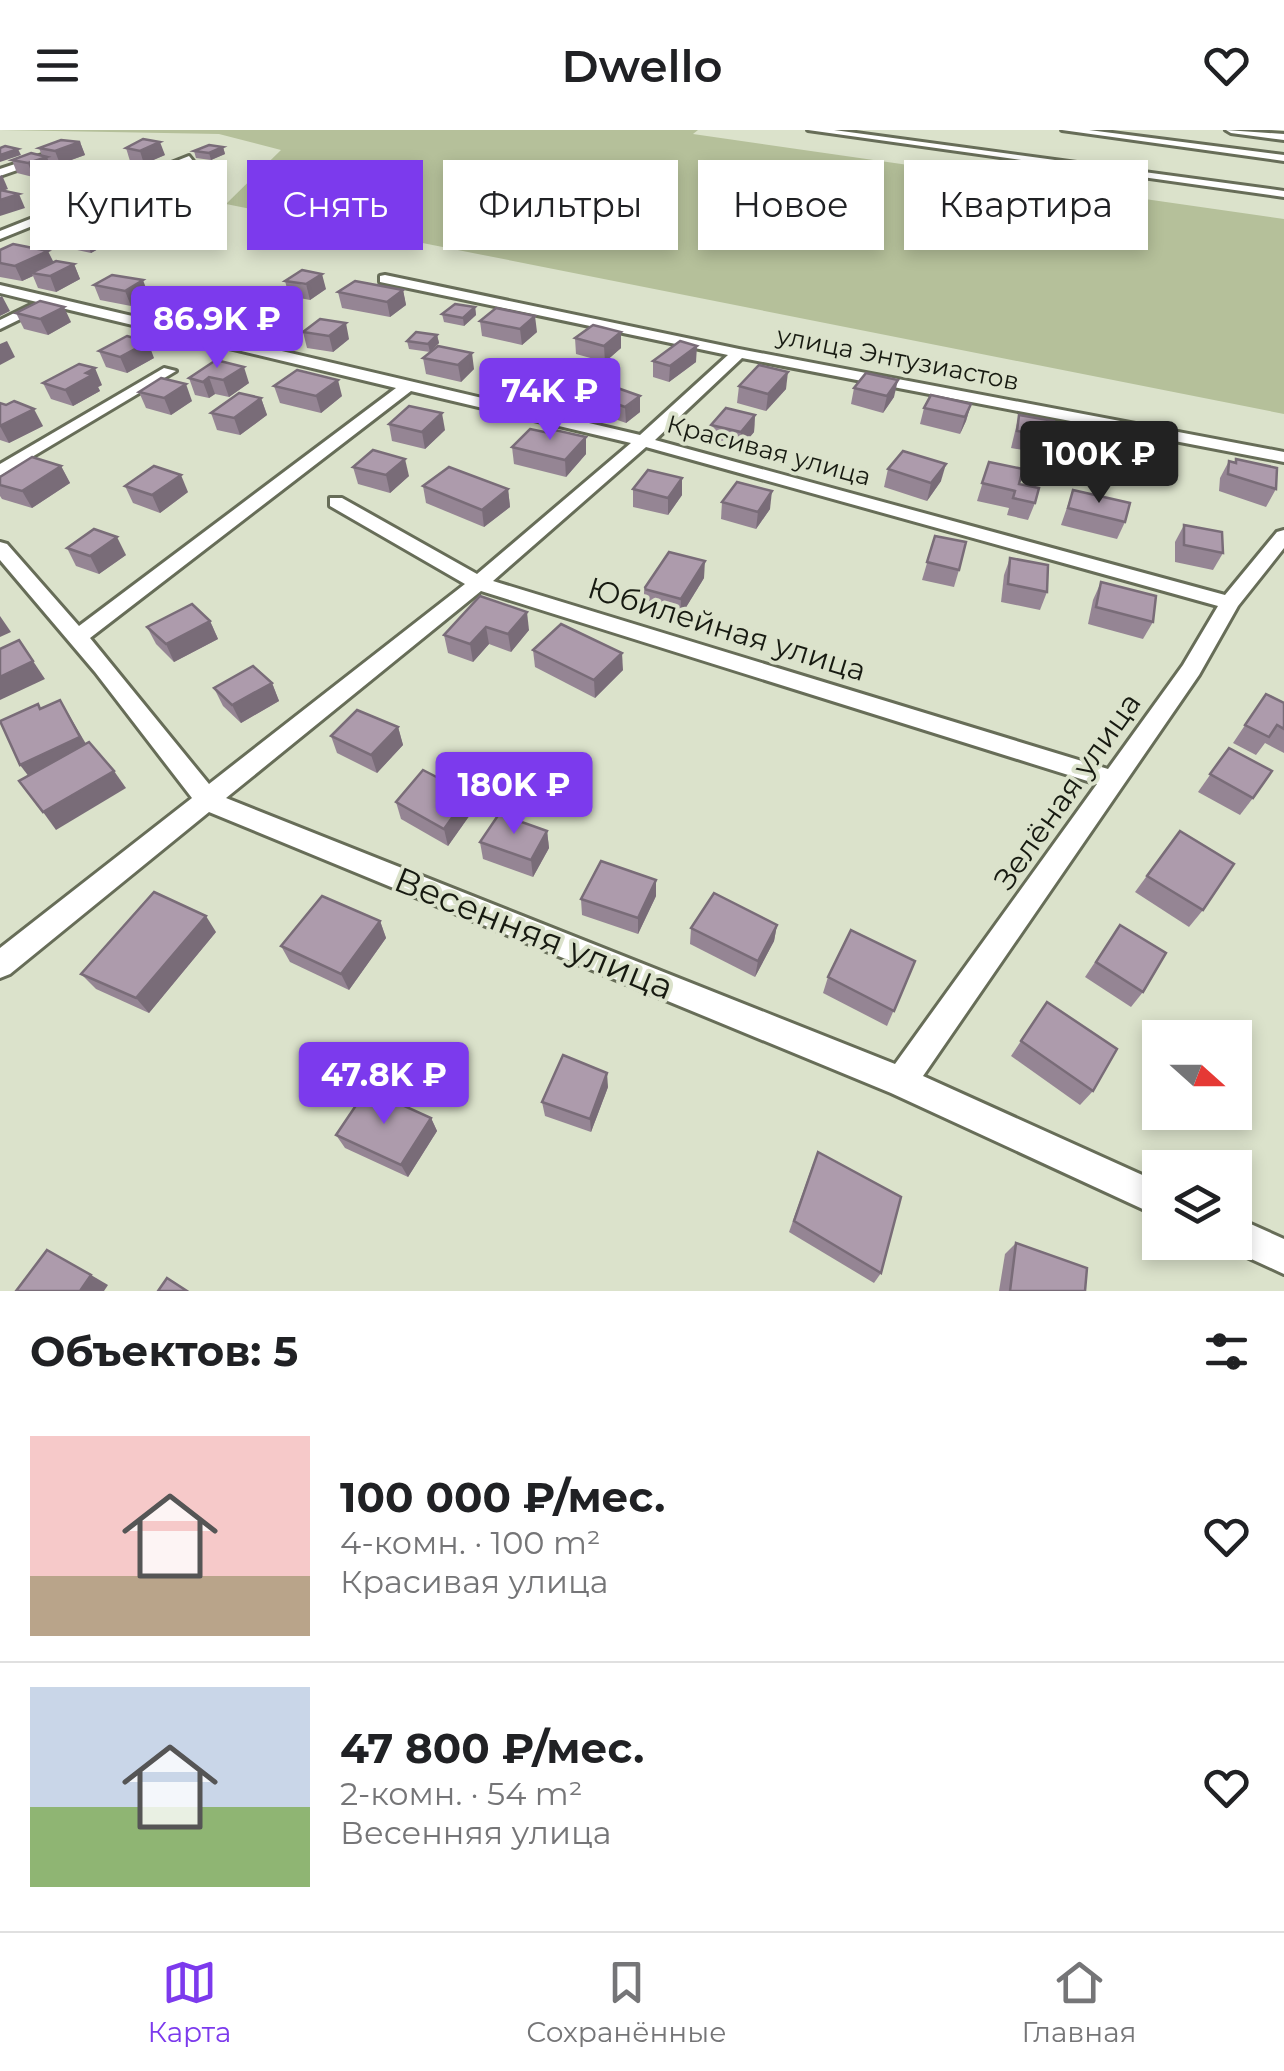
<!DOCTYPE html>
<html lang="ru">
<meta charset="utf-8">
<style>
:root{--surface:#fff;--page:#f6f6f6;--text:#202124;--muted:#757577;--line:#e0e0e0;--accent:#7c3aed}
body{margin:0;font-family:Montserrat,sans-serif;background:var(--page);color:var(--text);height:100vh;display:flex;flex-direction:column;font-size:38px;white-space:nowrap}
*{box-sizing:border-box;margin:0}
p{font-size:32px;color:var(--muted)}
.icon{flex:none;width:55px;height:55px;fill:none;stroke:currentColor;stroke-width:2;stroke-linecap:round;stroke-linejoin:round}
.map{position:relative;height:1161px;overflow:hidden}
.side{display:flex;flex-direction:column;background:var(--surface);flex:1}
.side>*{flex:none}
.guide{position:absolute;left:30px;top:30px;width:1225px;height:90px;display:flex;gap:20px}
.needle{width:65px;rotate:111deg}
.controls{position:absolute;left:1142px;top:890px;display:grid;gap:20px}
.controls a{display:grid;place-items:center;width:110px;height:110px;border-radius:0px;background:var(--surface);box-shadow:0 5px 15px #0003;font-size:50px}
.price{position:absolute;translate:-50% -85px;padding:0 22px;border-radius:10px;background:var(--accent);color:#fff;font-size:32px;line-height:65px;filter:drop-shadow(0 2px 5px #0008)}
.price::after{content:'';position:absolute;left:50%;top:60px;width:30px;height:22px;margin-left:-15px;background:inherit;clip-path:polygon(0 0,100% 0,50% 100%)}
.price.selected{background:#222;color:#fff}
ul{padding:0;list-style:none}
li{display:flex;align-items:center;gap:30px;height:250px;padding:0 30px}
li+li{border-top:2px solid var(--line)}
li span{display:grid;place-items:center;flex:none;width:280px;height:200px;border-radius:0px;color:#555}
li>.icon{margin-inline-start:auto}
span .icon{width:120px;height:120px;fill:#fffc;stroke-width:1}
li b{font-size:42px}
h2{display:flex;justify-content:space-between;align-items:center;height:120px;padding:0 30px;font-size:42px}
.pill{padding:0 35px;border-radius:0px;background:var(--surface);box-shadow:0 5px 15px #0003;font-size:35px;line-height:90px}
.pill.selected{background:var(--accent);color:#fff}
header{display:flex;justify-content:space-between;align-items:center;height:130px;padding:0 30px;background:var(--surface);font-size:45px;font-weight:600}
.menu{display:flex;justify-content:space-around;align-items:center;height:140px;border-top:2px solid var(--line);background:var(--surface);font-size:28px;color:var(--muted)}
.menu a{display:grid;justify-items:center;gap:5px}
.menu .selected{color:var(--accent)}
.map>svg:first-child{display:block}
.green{fill:#b5c09a}
.lines{fill:none;stroke-linecap:round;stroke-linejoin:round}
.street-casing{stroke:#676d58;stroke-width:6}
.street{fill:#fff;fill-rule:evenodd}
.wall{fill:#958594}
.shaded-wall{fill:#796c78}
.building{fill:#ad9bac;stroke:#796c78;stroke-width:2.5}
.labels{text-anchor:middle;dominant-baseline:central;stroke-width:8;stroke-linejoin:round;paint-order:stroke}
.far-street-label{font-size:25px;fill:#171a11;stroke:#dbe2cb}
.street-label{font-size:30px;fill:#171a11;stroke:#dbe2cb}
.near-street-label{font-size:35px;fill:#171a11;stroke:#dbe2cb}
</style>
<header><svg class="icon" aria-label="menu" viewBox="0 0 24 24"><path d="M4 6h16M4 12h16M4 18h16"/></svg>Dwello<svg class="icon" aria-label="heart" viewBox="0 0 24 24"><path d="M12 20l-8-8c-3-5 5-10 8-4 3-6 11-1 8 4z"/></svg></header>
<div class="map">
<svg width="1284" height="1161" viewBox="0 0 1284 1161">
<rect width="100%" height="100%" fill="#dbe2cb"/>
<path class="green" d="M0,0H698L693,4L1284,89V284L226,74L281,20L219,4Z"/>
<g class="lines">
<defs>
<g id="street">
<path d="M808,0H834L1284,61V67Z"/>
<path d="M1062,0H1089L1284,25V31Z"/>
<path d="M1226,0L1284,4V10L1231,3Z"/>
<path d="M42,25L46,30L0,46V39Z"/>
<path d="M189,26L193,31L0,109V101Z"/>
<path d="M385,145L739,219L1284,322V332L742,228L655,310L1225,465L1277,402L1284,400V418L1238,476L1199,545L923,946L1160,1053V1087L891,963L209,682L10,844L0,848V818L192,668L95,542L0,430V412L7,414L79,496L396,258L49,175L0,199V190L37,172L0,163V155L640,305L728,225L380,152V146ZM411,261L631,313L477,444L342,368H330V376L465,454L209,654L90,508ZM646,317L1218,476L1183,535L1108,639L493,451ZM481,461L1097,654L895,934L226,668Z"/>
<path d="M164,238L176,241L0,346V334Z"/>
<path d="M1235,1087L1284,1109V1144L1223,1116L1221,1112H1235Z"/>
</g>
</defs>
<use href="#street" class="street-casing"/>
<use href="#street" class="street"/>
</g>
<g class="wall">
<path d="M80,12L85,25L60,34L49,32L52,40L33,47L17,43L12,30L42,26L39,18Z"/>
<path d="M223,17L225,24L211,30L196,28L194,21Z"/>
<path d="M126,18L165,25L144,34L130,31Z"/>
<path d="M219,39L221,45L203,54L189,51L187,44Z"/>
<path d="M168,68L172,81L145,96L127,93L122,79Z"/>
<path d="M104,99L109,113L91,123L68,118L61,104Z"/>
<path d="M0,120L53,132L74,134L80,149L56,162L38,158L33,146L22,151L0,147Z"/>
<path d="M285,151L326,159L310,170L289,166Z"/>
<path d="M94,155L149,166L131,176L100,170Z"/>
<path d="M403,160L406,175L390,187L342,178L338,162Z"/>
<path d="M153,171L189,174L173,183L156,179Z"/>
<path d="M263,175L268,190L249,202L218,196L213,180Z"/>
<path d="M475,177L476,185L464,196L444,192L442,184Z"/>
<path d="M16,183L71,192L48,205L24,199Z"/>
<path d="M480,191L537,202L522,215L482,206Z"/>
<path d="M303,202L349,209L333,222L307,218Z"/>
<path d="M621,202V218L605,232L576,224L575,208Z"/>
<path d="M437,205L439,213L430,222L409,219L407,211Z"/>
<path d="M99,221L154,228L127,243L106,237Z"/>
<path d="M423,228L474,239L461,252L426,244Z"/>
<path d="M216,230L249,253L229,267L215,264L209,268L195,265L189,248Z"/>
<path d="M653,231L696,232L669,252L653,247Z"/>
<path d="M521,247L567,258L555,271L523,263Z"/>
<path d="M43,253L102,255L98,257L100,261L73,276L51,269Z"/>
<path d="M274,256L342,266L321,283L280,273Z"/>
<path d="M739,256L786,259L766,281L737,273Z"/>
<path d="M854,258L894,267L883,283L851,274Z"/>
<path d="M139,262L192,271L171,285L146,278Z"/>
<path d="M595,266L640,282L626,293L595,282Z"/>
<path d="M261,268L267,285L240,305L217,300L211,283Z"/>
<path d="M0,273L43,296L9,313L0,310Z"/>
<path d="M971,274L966,291L960,304L920,294L924,278Z"/>
<path d="M755,285L754,302L740,319L710,312L711,295Z"/>
<path d="M1019,285L1052,307L1046,324L1011,318Z"/>
<path d="M389,294L445,300L425,319L392,311Z"/>
<path d="M549,303L586,307V324L566,347L514,334L512,317Z"/>
<path d="M1121,307L1148,329L1140,346L1112,341L1114,324Z"/>
<path d="M1236,329L1276,359L1266,377L1219,361L1220,348L1229,331L1235,332Z"/>
<path d="M989,332L1019,354L1035,373L1028,390L1007,385L1009,378L977,371Z"/>
<path d="M61,336L70,353L32,378L2,369L0,366V355Z"/>
<path d="M353,337L409,346L390,363L358,354Z"/>
<path d="M888,339L941,351L927,371L884,357Z"/>
<path d="M125,356L188,362L160,383L133,373Z"/>
<path d="M423,356L508,359L510,377L484,397L426,373Z"/>
<path d="M633,359L682,365L668,385L633,377Z"/>
<path d="M1073,360L1125,392L1117,409L1061,395Z"/>
<path d="M722,372L770,379L756,399L721,389Z"/>
<path d="M1184,395L1223,423L1213,440L1175,432V412Z"/>
<path d="M935,406L959,440L954,457L922,450Z"/>
<path d="M67,418L126,425L99,444L76,436Z"/>
<path d="M1010,428L1047,462L1040,480L1001,472L1004,445Z"/>
<path d="M704,448L680,487L644,477V459Z"/>
<path d="M1101,452L1153,492L1143,509L1088,494L1093,470Z"/>
<path d="M480,466L529,500L511,522L489,514L473,532L448,523L444,505Z"/>
<path d="M210,491L218,509L174,532L156,514L147,497Z"/>
<path d="M533,520L623,540L595,568L535,537Z"/>
<path d="M272,553L279,571L241,593L223,576L214,558Z"/>
<path d="M1266,564L1284,573V623L1265,613L1256,625L1233,613Z"/>
<path d="M398,597L403,615L377,643L337,623L331,606Z"/>
<path d="M1229,618L1253,668L1240,685L1198,662Z"/>
<path d="M396,672L472,682L448,716L401,689Z"/>
<path d="M547,701L549,718L533,747L483,729L480,712Z"/>
<path d="M1180,701L1203,780L1189,797L1135,762Z"/>
<path d="M656,766L638,804L582,785L581,769Z"/>
<path d="M380,791L386,808L349,860L290,832L281,816Z"/>
<path d="M777,795L774,811L755,847L690,814L691,798Z"/>
<path d="M1120,795L1143,862L1131,877L1085,847Z"/>
<path d="M216,802L149,883L96,859L81,844Z"/>
<path d="M915,831L887,896L823,863L828,847Z"/>
<path d="M1047,872L1093,961L1080,975L1011,926Z"/>
<path d="M608,957L591,1002L545,986L542,972Z"/>
<path d="M431,988L437,1001L408,1047L345,1018L336,1005Z"/>
<path d="M813,1034L881,1143L874,1153L789,1102Z"/>
<path d="M1016,1113L1085,1161H999L1005,1124Z"/>
</g>
<g class="shaded-wall">
<path d="M80,12L85,25L60,34L55,21Z"/>
<path d="M160,12L165,25L144,34L140,21Z"/>
<path d="M223,17L225,24L211,30L209,23Z"/>
<path d="M18,19L21,25L0,32V25Z"/>
<path d="M47,27L52,40L33,47L28,33Z"/>
<path d="M219,39L221,45L203,54L201,47Z"/>
<path d="M2,45L8,59L0,62V46Z"/>
<path d="M19,64L25,78L0,86V70Z"/>
<path d="M168,68L172,81L145,96L140,82Z"/>
<path d="M104,99L109,113L91,123L85,108Z"/>
<path d="M48,121L55,135L31,143L33,146L22,151L15,136Z"/>
<path d="M74,134L80,149L56,162L50,146Z"/>
<path d="M322,144L326,159L310,170L306,154Z"/>
<path d="M143,150L149,166L131,176L125,161Z"/>
<path d="M403,160L406,175L390,187L387,172Z"/>
<path d="M2,166L10,181L0,186V167Z"/>
<path d="M186,166L189,174L173,183L170,175Z"/>
<path d="M263,175L268,190L249,202L244,187Z"/>
<path d="M64,177L71,192L48,205L40,189Z"/>
<path d="M475,177L476,185L464,196L463,188Z"/>
<path d="M535,186L537,202L522,215L520,199Z"/>
<path d="M346,193L349,209L333,222L329,206Z"/>
<path d="M621,202V218L605,232L604,216Z"/>
<path d="M437,205L439,213L430,222L428,214Z"/>
<path d="M7,211L15,227L0,235V214Z"/>
<path d="M148,212L154,228L127,243L120,227Z"/>
<path d="M697,216L696,232L669,252L670,236Z"/>
<path d="M472,223L474,239L461,252L458,235Z"/>
<path d="M244,237L249,253L229,267L223,250Z"/>
<path d="M95,238L102,255L98,257L100,261L73,276L65,260L86,243Z"/>
<path d="M566,241L567,258L555,271L553,254Z"/>
<path d="M788,242L786,259L766,281L768,264Z"/>
<path d="M209,247L215,264L209,268L203,252Z"/>
<path d="M338,250L342,266L321,283L316,266Z"/>
<path d="M898,250L894,267L883,283L887,266Z"/>
<path d="M186,254L192,271L171,285L164,268Z"/>
<path d="M640,266V282L626,293L625,277Z"/>
<path d="M261,268L267,285L240,305L234,288Z"/>
<path d="M971,274L966,291L960,304L965,287Z"/>
<path d="M34,279L43,296L9,313L0,296Z"/>
<path d="M442,283L445,300L425,319L422,302Z"/>
<path d="M755,285L754,302L740,319L741,302Z"/>
<path d="M586,307V324L566,347L565,330Z"/>
<path d="M405,329L409,346L390,363L386,345Z"/>
<path d="M946,334L941,351L927,371L931,353Z"/>
<path d="M61,336L70,353L32,378L22,361Z"/>
<path d="M181,345L188,362L160,383L152,365Z"/>
<path d="M682,348V365L668,385V368Z"/>
<path d="M508,359L510,377L484,397L482,380Z"/>
<path d="M772,361L770,379L756,399L758,382Z"/>
<path d="M117,407L126,425L99,444L90,426Z"/>
<path d="M705,431L704,448L680,487L681,469Z"/>
<path d="M527,482L529,500L511,522L508,504Z"/>
<path d="M0,486L11,502L0,507Z"/>
<path d="M210,491L218,509L174,532L166,514Z"/>
<path d="M486,497L489,514L473,532L470,514Z"/>
<path d="M622,523L623,540L595,568L594,550Z"/>
<path d="M33,531L45,549L0,570V547Z"/>
<path d="M272,553L279,571L241,593L232,575Z"/>
<path d="M60,570L92,624L33,652L20,635Z"/>
<path d="M398,597L403,615L377,643L371,625Z"/>
<path d="M114,641L126,658L56,700L43,682Z"/>
<path d="M469,664L472,682L448,716L444,699Z"/>
<path d="M547,701L549,718L533,747L531,730Z"/>
<path d="M656,750V766L638,804V788Z"/>
<path d="M206,786L216,802L149,883L136,868Z"/>
<path d="M380,791L386,808L349,860L341,844Z"/>
<path d="M777,795L774,811L755,847L758,831Z"/>
<path d="M607,943L608,957L591,1002L590,989Z"/>
<path d="M431,988L437,1001L408,1047L401,1035Z"/>
<path d="M91,1145L108,1155L104,1161H80Z"/>
</g>
<g class="building">
<path d="M143,9L160,12L140,21L126,18Z"/>
<path d="M61,10L80,12L55,21L39,18Z"/>
<path d="M209,15L223,17L209,23L194,21Z"/>
<path d="M5,16L18,19L0,25V18Z"/>
<path d="M31,23L47,27L28,33L12,30Z"/>
<path d="M205,36L219,39L201,47L187,44Z"/>
<path d="M0,60L19,64L0,70Z"/>
<path d="M150,65L168,68L140,82L122,79Z"/>
<path d="M80,95L104,99L85,108L61,104Z"/>
<path d="M13,114L48,121L15,136L0,133V120Z"/>
<path d="M56,131L74,134L50,146L31,143Z"/>
<path d="M302,140L322,144L306,154L285,151Z"/>
<path d="M112,145L143,150L125,161L94,155Z"/>
<path d="M355,151L403,160L387,172L338,162Z"/>
<path d="M169,162L186,166L170,175L153,171Z"/>
<path d="M232,168L263,175L244,187L213,180Z"/>
<path d="M40,171L64,177L40,189L16,183Z"/>
<path d="M455,174L475,177L463,188L442,184Z"/>
<path d="M496,178L535,186L520,199L480,191Z"/>
<path d="M320,189L346,193L329,206L303,202Z"/>
<path d="M593,195L621,202L604,216L575,208Z"/>
<path d="M416,202L437,205L428,214L407,211Z"/>
<path d="M127,206L148,212L120,227L99,221Z"/>
<path d="M680,211L697,216L670,236L653,231Z"/>
<path d="M438,216L472,223L458,235L423,228Z"/>
<path d="M216,230L244,237L223,250L209,247L203,252L189,248Z"/>
<path d="M79,234L95,238L86,243L92,245L65,260L43,253Z"/>
<path d="M534,235L566,241L553,254L521,247Z"/>
<path d="M759,235L788,242L768,264L739,256Z"/>
<path d="M297,240L338,250L316,266L274,256Z"/>
<path d="M866,243L898,250L887,266L854,258Z"/>
<path d="M161,248L186,254L164,268L139,262Z"/>
<path d="M609,255L640,266L625,277L595,266Z"/>
<path d="M239,263L261,268L234,288L211,283Z"/>
<path d="M931,265L971,274L965,287L924,278Z"/>
<path d="M14,271L34,279L0,296V273L6,275Z"/>
<path d="M409,276L442,283L422,302L389,294Z"/>
<path d="M726,278L755,285L741,302L711,295Z"/>
<path d="M1019,285L1054,291L1052,307L1017,301Z"/>
<path d="M530,299L549,303L555,300L586,307L565,330L512,317Z"/>
<path d="M1121,307L1148,312V329L1120,324Z"/>
<path d="M373,320L405,329L386,345L353,337Z"/>
<path d="M903,321L946,334L931,353L888,339Z"/>
<path d="M32,327L61,336L22,361L0,355V347Z"/>
<path d="M1236,329L1277,338L1276,359L1228,344L1229,331L1236,333Z"/>
<path d="M989,332L1023,339L1019,354L1039,358L1035,373L1013,368L1015,361L982,353Z"/>
<path d="M154,336L181,345L152,365L125,356Z"/>
<path d="M449,337L508,359L482,380L423,356Z"/>
<path d="M648,340L682,348L668,368L633,359Z"/>
<path d="M737,352L772,361L758,382L722,372Z"/>
<path d="M1073,360L1130,373L1125,392L1068,378Z"/>
<path d="M1184,395L1222,402L1223,423L1184,415Z"/>
<path d="M94,399L117,407L90,426L67,418Z"/>
<path d="M935,406L966,412L959,440L927,432Z"/>
<path d="M669,422L705,431L681,469L644,459Z"/>
<path d="M1010,428L1048,435L1047,462L1008,454Z"/>
<path d="M1101,452L1156,466L1153,492L1096,477Z"/>
<path d="M480,466L527,482L508,504L486,497L470,514L444,505Z"/>
<path d="M192,474L210,491L166,514L147,497Z"/>
<path d="M561,494L622,523L594,550L533,520Z"/>
<path d="M19,510L33,531L0,547V519Z"/>
<path d="M253,536L272,553L232,575L214,558Z"/>
<path d="M1266,564L1284,573V599L1277,595L1269,607L1245,595Z"/>
<path d="M60,570L80,607L20,635L0,591L38,574L40,579Z"/>
<path d="M357,580L398,597L371,625L331,606Z"/>
<path d="M89,612L114,641L43,682L19,651Z"/>
<path d="M1229,618L1272,641L1253,668L1210,644Z"/>
<path d="M423,640L469,664L444,699L396,672Z"/>
<path d="M499,684L547,701L531,730L480,712Z"/>
<path d="M1180,701L1234,734L1203,780L1147,746Z"/>
<path d="M601,731L656,750L638,788L581,769Z"/>
<path d="M154,762L206,786L136,868L81,844Z"/>
<path d="M714,763L777,795L758,831L691,798Z"/>
<path d="M322,766L380,791L341,844L281,816Z"/>
<path d="M1120,795L1166,823L1143,862L1096,832Z"/>
<path d="M851,800L915,831L894,881L828,847Z"/>
<path d="M1047,872L1117,919L1093,961L1021,911Z"/>
<path d="M563,925L607,943L590,989L542,972Z"/>
<path d="M367,959L431,988L401,1035L336,1005Z"/>
<path d="M818,1022L901,1067L881,1143L794,1091Z"/>
<path d="M1016,1113L1087,1138L1085,1161H1010Z"/>
<path d="M47,1120L91,1145L80,1161H16Z"/>
<path d="M167,1148L187,1161H158Z"/>
</g>
<g class="labels">
<g class="far-street-label">
<text transform="translate(898 228) rotate(11)">улица Энтузиастов</text>
<text transform="translate(769 320) rotate(15)">Красивая улица</text>
</g>
<g class="street-label">
<text transform="translate(727 499) rotate(17)">Юбилейная улица</text>
<text transform="translate(1067 661) rotate(-55)">Зелёная улица</text>
</g>
<g class="near-street-label">
<text transform="translate(534 803) rotate(22)">Весенняя улица</text>
</g>
</g>
</svg>
<div class="controls">
<a><svg class="needle" viewBox="-14 -14 28 28"><path d="M0-13l5 13h-10z" fill="#e53935"/><path d="M0 13l5-13h-10z" fill="#757577"/></svg></a>
<a><svg class="icon" aria-label="layers" viewBox="0 0 24 24"><path d="M12 4l9 5-9 5-9-5zM3 14l9 5 9-5"/></svg></a>
</div>
<b class="price" style="left:217px;top:241px">86.9K ₽</b>
<b class="price" style="left:550px;top:313px">74K ₽</b>
<b class="price selected" style="left:1099px;top:376px">100K ₽</b>
<b class="price" style="left:514px;top:707px">180K ₽</b>
<b class="price" style="left:384px;top:997px">47.8K ₽</b>
<div class="guide">
<a class="pill">Купить</a>
<a class="pill selected">Снять</a>
<a class="pill">Фильтры</a>
<a class="pill">Новое</a>
<a class="pill">Квартира</a>
</div>
</div>
<section class="side">
<h2>Объектов: 5<svg class="icon" aria-label="filters" viewBox="0 0 24 24"><path d="M4 7h16M4 17h16"/><circle cx="9" cy="7" r="2"/><circle cx="15" cy="17" r="2"/></svg></h2>
<ul>
<li><span style="background:linear-gradient(#f6c9c9 70%,#b9a48a 0)"><svg class="icon" aria-label="home" viewBox="0 0 24 24"><path d="M3 11l9-7 9 7M6 9v11h12V9"/></svg></span><div><b>100 000 ₽/мес.</b><p>4-комн. · 100 m²</p><p>Красивая улица</p></div><svg class="icon" aria-label="heart" viewBox="0 0 24 24"><path d="M12 20l-8-8c-3-5 5-10 8-4 3-6 11-1 8 4z"/></svg></li>
<li><span style="background:linear-gradient(#c9d6e8 60%,#8fb573 0)"><svg class="icon" aria-label="home" viewBox="0 0 24 24"><path d="M3 11l9-7 9 7M6 9v11h12V9"/></svg></span><div><b>47 800 ₽/мес.</b><p>2-комн. · 54 m²</p><p>Весенняя улица</p></div><svg class="icon" aria-label="heart" viewBox="0 0 24 24"><path d="M12 20l-8-8c-3-5 5-10 8-4 3-6 11-1 8 4z"/></svg></li>
</ul>
</section>
<nav class="menu">
<a class="selected"><svg class="icon" aria-label="map" viewBox="0 0 24 24"><path d="M3 6l6-2 6 2 6-2v14l-6 2-6-2-6 2zM9 4v14M15 6v14"/></svg>Карта</a>
<a><svg class="icon" aria-label="saved" viewBox="0 0 24 24"><path d="M7 4h10v16l-5-4-5 4z"/></svg>Сохранённые</a>
<a><svg class="icon" aria-label="home" viewBox="0 0 24 24"><path d="M3 11l9-7 9 7M6 9v11h12V9"/></svg>Главная</a>
</nav>
